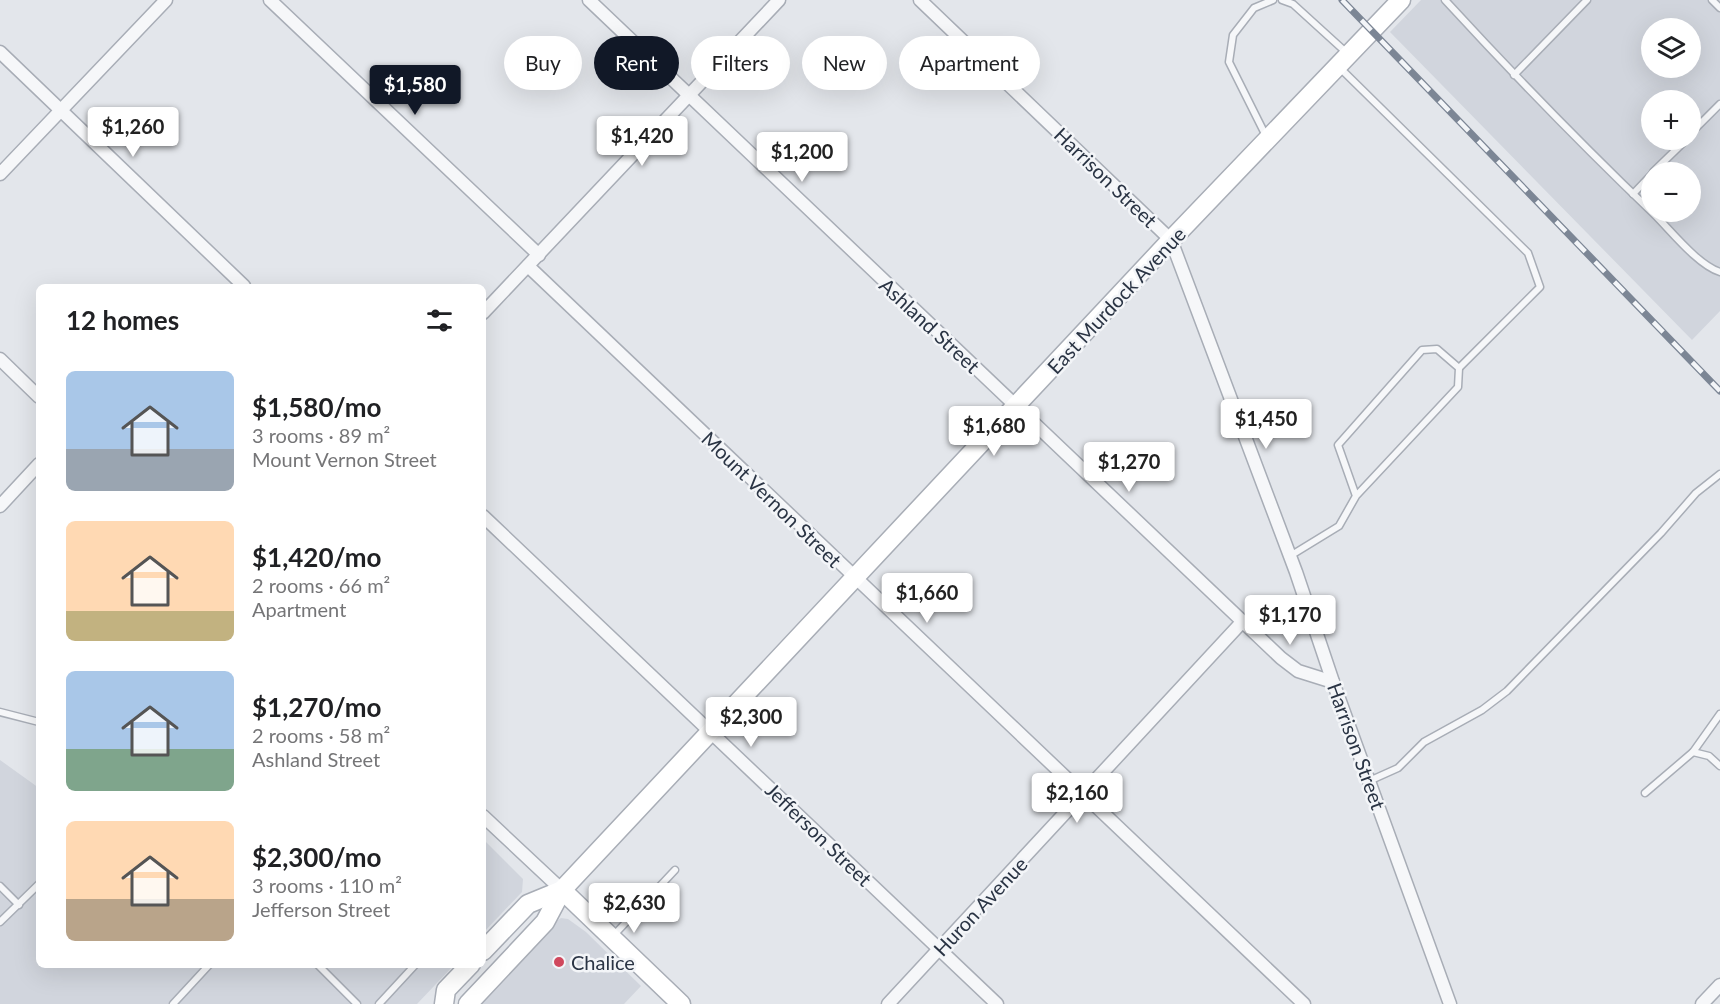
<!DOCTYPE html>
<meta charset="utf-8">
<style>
:root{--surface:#fff;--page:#f2f2f2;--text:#202124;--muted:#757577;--accent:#111827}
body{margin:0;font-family:Lato,sans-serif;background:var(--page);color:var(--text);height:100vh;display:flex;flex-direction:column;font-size:22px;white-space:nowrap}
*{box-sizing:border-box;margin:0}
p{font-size:20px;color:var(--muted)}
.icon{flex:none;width:33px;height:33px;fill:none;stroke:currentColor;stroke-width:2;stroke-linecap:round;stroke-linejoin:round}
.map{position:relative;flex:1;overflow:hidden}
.side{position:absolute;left:36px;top:284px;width:450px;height:684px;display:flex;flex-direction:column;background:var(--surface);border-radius:9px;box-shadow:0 6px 24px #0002}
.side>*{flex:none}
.guide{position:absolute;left:504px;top:36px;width:570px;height:54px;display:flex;gap:12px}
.controls{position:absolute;left:1641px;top:18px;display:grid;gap:12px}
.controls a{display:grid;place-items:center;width:60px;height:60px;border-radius:50%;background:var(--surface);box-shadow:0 6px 24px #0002;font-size:30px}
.price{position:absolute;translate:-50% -51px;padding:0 14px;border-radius:6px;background:#fff;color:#222;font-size:20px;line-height:39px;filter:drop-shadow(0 2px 3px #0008)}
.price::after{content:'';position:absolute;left:50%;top:36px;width:18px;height:14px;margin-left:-9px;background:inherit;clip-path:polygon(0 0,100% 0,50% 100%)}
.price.active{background:var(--accent);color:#fff}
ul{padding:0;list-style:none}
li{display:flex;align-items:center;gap:18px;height:150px;padding:0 30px}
li span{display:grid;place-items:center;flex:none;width:168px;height:120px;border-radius:9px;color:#555}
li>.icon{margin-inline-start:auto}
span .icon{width:72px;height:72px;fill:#fffc;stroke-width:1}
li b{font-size:26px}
h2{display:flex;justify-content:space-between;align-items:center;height:72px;padding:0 30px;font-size:26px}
.pill{padding:0 21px;border-radius:27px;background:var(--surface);box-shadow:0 6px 24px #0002;font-size:21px;line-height:54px}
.pill.active{background:var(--accent);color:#fff}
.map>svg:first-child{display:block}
.built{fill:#d1d5dd;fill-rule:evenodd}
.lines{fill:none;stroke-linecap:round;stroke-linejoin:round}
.lane-casing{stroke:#a8adb6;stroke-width:9}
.street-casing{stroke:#a8adb6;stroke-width:15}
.secondary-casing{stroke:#a8adb6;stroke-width:21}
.lane{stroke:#f6f7f9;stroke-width:6}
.street{stroke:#f6f7f9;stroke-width:12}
.secondary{stroke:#fff;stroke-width:18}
.rail-casing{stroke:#7c8695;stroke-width:7}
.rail{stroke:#f3f5f8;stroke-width:4.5;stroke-dasharray:14;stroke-linecap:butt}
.poi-dot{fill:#d0485d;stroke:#f3f5f8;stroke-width:2}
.labels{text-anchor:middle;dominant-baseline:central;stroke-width:5;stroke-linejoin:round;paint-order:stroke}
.street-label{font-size:20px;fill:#2a3444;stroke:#f3f5f8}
.poi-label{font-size:20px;fill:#2a3444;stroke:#f3f5f8;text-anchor:start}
</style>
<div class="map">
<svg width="1720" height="1004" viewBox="0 0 1720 1004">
<rect width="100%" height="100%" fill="#e3e6eb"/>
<g class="built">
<path d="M1421,0H1720V311L1692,340L1390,32ZM1652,28H1690V68H1652ZM1652,100H1690V140H1652ZM1652,172H1690V212H1652Z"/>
<path d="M0,760L39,788V964L454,965L417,1004H0Z"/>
<path d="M483,839L523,879L522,892L483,933Z"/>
<path d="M561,918L568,919L586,932L641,986L624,1004H477L552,924Z"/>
</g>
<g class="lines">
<defs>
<g id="lane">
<path d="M1282,0L1293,4L1348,54"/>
<path d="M1445,0C1513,74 1583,146 1655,215C1672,232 1698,265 1720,272"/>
<path d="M1712,0L1720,8"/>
<path d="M1340,68L1528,253L1540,287L1459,368"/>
<path d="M1514,75L1587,0"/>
<path d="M1690,134L1720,104"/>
<path d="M1267,138L1229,62L1233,35L1254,8L1273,0"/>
<path d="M1653,172L1686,140"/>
<path d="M1633,194L1652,174"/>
<path d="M1290,556L1339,526L1356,496L1458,387L1459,368L1437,349L1422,350L1338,445L1356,496"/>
<path d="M0,712L39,722"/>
<path d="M1693,752L1720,714"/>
<path d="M1369,781L1398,768L1424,742L1482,710L1507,691L1661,533L1696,493L1720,474"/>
<path d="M1645,793L1693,752L1709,756L1720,766"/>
<path d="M0,886L19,905"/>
<path d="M0,922L39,884"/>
<path d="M614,935L675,870"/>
<path d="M317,964L357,1004"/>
<path d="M173,1004L210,964"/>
<path d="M379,1004L416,964"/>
</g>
<g id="street">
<path d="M270,0L539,255"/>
<path d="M589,0L1281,658L1298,671L1333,682"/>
<path d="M920,0L1171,240L1296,572L1333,682L1450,1004"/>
<path d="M0,52L244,286"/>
<path d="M0,174L166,0"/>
<path d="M528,266L1304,1004"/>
<path d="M483,313L779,0"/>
<path d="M0,359L39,397"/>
<path d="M0,506L39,464"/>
<path d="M483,516L997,1004"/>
<path d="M483,816L562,890"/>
<path d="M888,1004L1242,622"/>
<path d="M1702,1004L1720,985"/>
</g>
<g id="secondary">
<path d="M562,890L681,1004"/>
<path d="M483,951L528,904L562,890"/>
<path d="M444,1004L446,990L471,964"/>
<path d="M468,1004L545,922L562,890L1171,240L1401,0"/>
</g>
</defs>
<use href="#lane" class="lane-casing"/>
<use href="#street" class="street-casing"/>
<use href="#secondary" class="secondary-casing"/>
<use href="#lane" class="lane"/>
<use href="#street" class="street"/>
<use href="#secondary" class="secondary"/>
<defs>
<path id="rail" d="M1342,0L1720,391"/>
</defs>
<use href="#rail" class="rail-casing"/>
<use href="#rail" class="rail"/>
</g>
<circle class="poi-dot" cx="559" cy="962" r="6"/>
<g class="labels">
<g class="street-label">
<text transform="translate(1106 177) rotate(44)">Harrison Street</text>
<text transform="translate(1116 300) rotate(-47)">East Murdock Avenue</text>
<text transform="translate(930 325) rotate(43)">Ashland Street</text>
<text transform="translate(772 499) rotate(44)">Mount Vernon Street</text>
<text transform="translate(1357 746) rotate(70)">Harrison Street</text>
<text transform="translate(819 834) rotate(44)">Jefferson Street</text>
<text transform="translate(980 906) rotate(-47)">Huron Avenue</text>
</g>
<g class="poi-label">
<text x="571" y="962">Chalice</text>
</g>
</g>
</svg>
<div class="controls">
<a><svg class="icon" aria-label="layers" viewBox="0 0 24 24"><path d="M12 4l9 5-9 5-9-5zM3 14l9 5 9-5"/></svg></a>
<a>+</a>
<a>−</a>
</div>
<b class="price active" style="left:415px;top:116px">$1,580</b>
<b class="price" style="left:133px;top:158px">$1,260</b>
<b class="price" style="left:642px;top:167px">$1,420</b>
<b class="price" style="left:802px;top:183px">$1,200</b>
<b class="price" style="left:1266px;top:450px">$1,450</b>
<b class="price" style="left:994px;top:457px">$1,680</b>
<b class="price" style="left:1129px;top:493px">$1,270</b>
<b class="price" style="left:927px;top:624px">$1,660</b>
<b class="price" style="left:1290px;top:646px">$1,170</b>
<b class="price" style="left:751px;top:748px">$2,300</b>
<b class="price" style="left:1077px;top:824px">$2,160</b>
<b class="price" style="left:634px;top:934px">$2,630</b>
<div class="guide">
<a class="pill">Buy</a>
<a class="pill active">Rent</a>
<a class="pill">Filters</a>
<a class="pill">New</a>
<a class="pill">Apartment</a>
</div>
<section class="side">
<h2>12 homes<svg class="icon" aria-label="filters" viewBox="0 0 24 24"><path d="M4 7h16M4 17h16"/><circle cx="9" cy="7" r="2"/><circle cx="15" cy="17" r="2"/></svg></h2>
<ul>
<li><span style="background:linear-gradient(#a9c7e8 65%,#9aa5b1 0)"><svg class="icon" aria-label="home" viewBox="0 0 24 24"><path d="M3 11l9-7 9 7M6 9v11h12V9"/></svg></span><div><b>$1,580/mo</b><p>3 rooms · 89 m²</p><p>Mount Vernon Street</p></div></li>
<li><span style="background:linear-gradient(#ffd9b3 75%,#c2b280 0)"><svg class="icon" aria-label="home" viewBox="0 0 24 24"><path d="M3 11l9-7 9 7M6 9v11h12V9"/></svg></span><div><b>$1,420/mo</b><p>2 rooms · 66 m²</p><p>Apartment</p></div></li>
<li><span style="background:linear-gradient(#a9c7e8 65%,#7fa58c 0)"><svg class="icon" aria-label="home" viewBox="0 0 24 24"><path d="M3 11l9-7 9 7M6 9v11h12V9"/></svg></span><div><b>$1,270/mo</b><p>2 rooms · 58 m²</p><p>Ashland Street</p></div></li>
<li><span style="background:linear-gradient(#ffd9b3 65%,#b9a48a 0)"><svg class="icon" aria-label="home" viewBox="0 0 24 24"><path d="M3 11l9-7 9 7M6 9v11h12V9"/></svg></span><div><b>$2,300/mo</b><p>3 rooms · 110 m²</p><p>Jefferson Street</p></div></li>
</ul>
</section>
</div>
